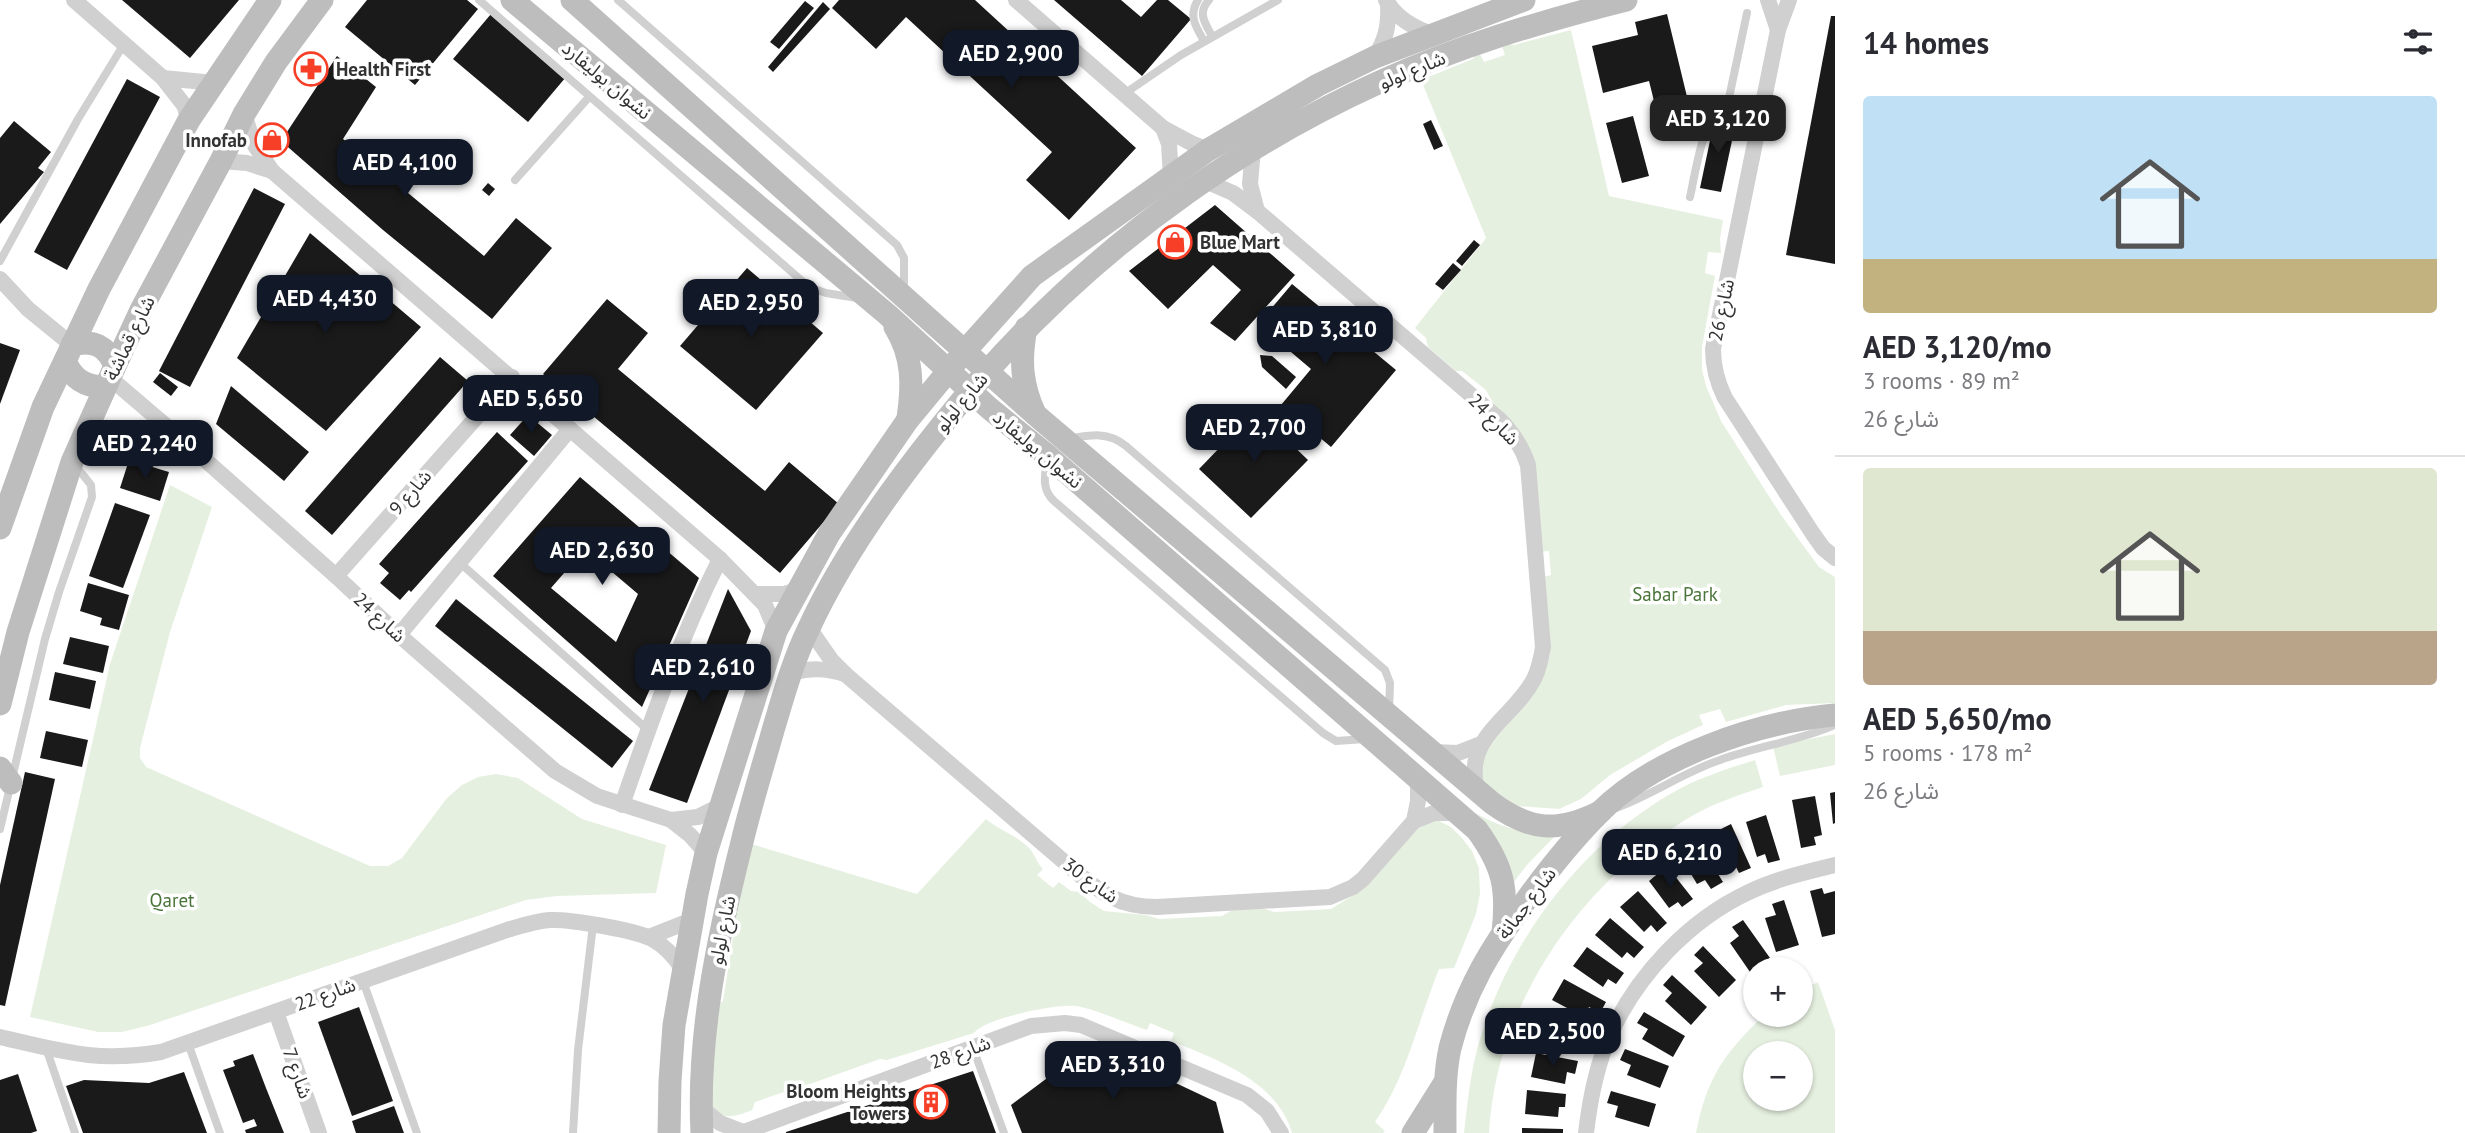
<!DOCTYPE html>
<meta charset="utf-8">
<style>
:root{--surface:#fff;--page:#f2f2f3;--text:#2b2b33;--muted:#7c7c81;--line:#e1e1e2;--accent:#111827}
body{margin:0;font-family:"PT Sans","Noto Sans Arabic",sans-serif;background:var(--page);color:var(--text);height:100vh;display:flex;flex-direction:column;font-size:26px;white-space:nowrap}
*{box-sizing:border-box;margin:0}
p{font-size:23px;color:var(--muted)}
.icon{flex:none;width:38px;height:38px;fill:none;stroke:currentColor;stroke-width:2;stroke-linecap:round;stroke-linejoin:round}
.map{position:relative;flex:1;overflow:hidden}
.side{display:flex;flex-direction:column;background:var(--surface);width:630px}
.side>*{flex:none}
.buttons{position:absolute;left:1743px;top:957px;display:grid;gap:14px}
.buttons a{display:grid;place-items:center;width:70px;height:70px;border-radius:50%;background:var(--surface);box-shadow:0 2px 5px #0004;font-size:35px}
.price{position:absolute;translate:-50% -60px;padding:0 16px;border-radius:14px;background:var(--accent);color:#fff;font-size:23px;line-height:46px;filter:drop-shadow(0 2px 4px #0008)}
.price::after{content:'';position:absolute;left:50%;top:42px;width:21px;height:16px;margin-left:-10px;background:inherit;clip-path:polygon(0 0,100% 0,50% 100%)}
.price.current{background:#222;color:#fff}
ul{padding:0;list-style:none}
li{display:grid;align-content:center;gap:14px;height:371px;padding:0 28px}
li+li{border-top:2px solid var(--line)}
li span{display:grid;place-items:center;height:217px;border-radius:7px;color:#555}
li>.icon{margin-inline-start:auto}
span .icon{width:126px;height:126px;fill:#fffc;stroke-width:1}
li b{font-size:30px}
h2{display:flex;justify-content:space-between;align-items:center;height:84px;padding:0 28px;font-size:30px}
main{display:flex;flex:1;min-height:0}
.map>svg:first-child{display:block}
.green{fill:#e6f0e0;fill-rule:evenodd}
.building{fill:#1a1a1a;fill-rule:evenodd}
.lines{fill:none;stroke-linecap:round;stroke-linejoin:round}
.lane{stroke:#d0d0d0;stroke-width:8}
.street{stroke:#d0d0d0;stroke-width:16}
.secondary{stroke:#bdbdbd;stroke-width:23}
.labels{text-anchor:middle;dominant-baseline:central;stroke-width:7;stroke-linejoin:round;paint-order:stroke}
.poi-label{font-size:19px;font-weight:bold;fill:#333;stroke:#fff;text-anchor:start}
.street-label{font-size:19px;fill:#333;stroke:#fff}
.park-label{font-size:19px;fill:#4a753a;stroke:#fff}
</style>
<main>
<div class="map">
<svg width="1835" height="1133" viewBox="0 0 1835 1133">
<rect width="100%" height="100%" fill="#fff"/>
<g class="green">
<path d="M1571,30L1609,196L1723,220L1720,239L1721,253L1708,252L1705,273L1715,276L1702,347V369L1706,386L1721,421L1781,515L1819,567L1835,577V703L1786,705L1726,722L1720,709L1699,715L1703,725L1668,741L1610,775L1581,799L1559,809L1516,806L1479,780L1474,765C1493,741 1548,681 1550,653C1552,629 1544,602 1540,578L1551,575L1549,551L1536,552V481L1486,390L1462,371H1456L1428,347L1426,338L1415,328L1486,238L1421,80L1473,59L1478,50L1484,62L1505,55L1501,43L1514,45Z"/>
<path d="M170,485L212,507L170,632L140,748V758L146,767L370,866H388L402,858L447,798L462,785L478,777L496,774L518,778L582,819L666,845L656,893L557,896L526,900L150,1025L122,1032H98L30,1017L110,664Z"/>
<path d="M1835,734V765L1780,776L1773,746Z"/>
<path d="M1755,760L1763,787C1736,796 1709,805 1685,820C1578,887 1496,1005 1489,1133H1464C1468,1096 1472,1059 1485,1024C1518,927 1590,837 1681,788C1704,776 1730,768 1755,760Z"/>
<path d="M1475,813C1503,828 1524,834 1556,835L1527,865L1507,891L1472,818Z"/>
<path d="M986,819C1000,831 1017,835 1030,849C1035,855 1037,863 1043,869L1037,875L1053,888L1059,882L1071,891L1080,892L1090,902L1104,911L1146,915L1159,919L1222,916L1234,909L1262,908L1274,912L1331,909L1360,891L1413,825L1437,820L1451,827L1462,838L1472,851L1479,868L1480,894L1476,914L1454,968L1439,969C1418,1021 1407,1076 1375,1122L1385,1131L1383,1133H1292C1277,1081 1216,1059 1171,1041L1174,1033L1150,1023L1147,1030C1128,1024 1093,1008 1075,1006C1056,1004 985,1018 974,1033L887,1060L880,1059L807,1085L800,1092L790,1090L755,1102L752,1110C733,1118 724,1119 707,1108L710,1009L723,1001L733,937L727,932L745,842L917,894Z"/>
<path d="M1818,982L1835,1030V1133H1696C1707,1077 1724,1054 1764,1015H1801V990ZM1755,1054H1801V1099H1755Z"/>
</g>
<g class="building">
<path d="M122,0H239L190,58Z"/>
<path d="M367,0H467L478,9L415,85L345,27Z"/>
<path d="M839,0H975L1136,148L1069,220L1026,180L1052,152L906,17L876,49L832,8Z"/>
<path d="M1054,0H1121L1141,17L1157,0H1168L1191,19L1142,76Z"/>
<path d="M805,1L814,8L779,49L770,42Z"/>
<path d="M823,2L830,9L773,72L768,67Z"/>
<path d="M491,14L566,77L528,122L453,59Z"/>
<path d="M1667,14L1689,105L1657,113L1649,81L1603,93L1592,46L1638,35L1635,22Z"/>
<path d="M1831,16H1835V264L1786,255Z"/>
<path d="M337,56L376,87L343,139L484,256L516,218L552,248L492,319L383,230L281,141Z"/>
<path d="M127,79L160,97L67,270L34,252Z"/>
<path d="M1633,116L1649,176L1622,183L1606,123Z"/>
<path d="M1715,117L1736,122L1721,192L1700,188Z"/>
<path d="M1431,120L1443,146L1434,150L1423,124Z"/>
<path d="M14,121L51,152L38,168L44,172L0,224V138Z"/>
<path d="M488,183L495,189L489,196L482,190Z"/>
<path d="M254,188L285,204L190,387L159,371Z"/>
<path d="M1215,205L1295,275L1235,341L1210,323L1241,290L1213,265L1168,309L1129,271Z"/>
<path d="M310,233L421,327L326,431L237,358Z"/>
<path d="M1474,240L1480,245L1462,266L1456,261Z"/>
<path d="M1453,263L1461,270L1443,290L1435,284Z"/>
<path d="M747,268L823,333L756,410L680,346Z"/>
<path d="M1292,284L1396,370L1331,447L1281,405L1311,369L1258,324Z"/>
<path d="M607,299L648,333L618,369L765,491L789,462L839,504L780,573L543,374Z"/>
<path d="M0,343L20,350L0,404Z"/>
<path d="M1260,355L1272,356L1296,377L1286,389L1262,367Z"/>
<path d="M440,357L468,381L332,535L305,511Z"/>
<path d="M160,373L178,387L171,396L153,382Z"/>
<path d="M231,386L309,452L284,481L216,424Z"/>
<path d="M1256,410L1308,460L1251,518L1199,469Z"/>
<path d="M528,415L552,435L534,456L510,435Z"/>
<path d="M497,432L528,461L411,592L409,590L400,600L380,583L389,573L379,564Z"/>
<path d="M129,460L169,472L160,501L120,488Z"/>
<path d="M580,477L699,578L642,707L493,576ZM585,549L638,594L616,642L551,588Z"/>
<path d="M115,503L150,515L123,588L89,576Z"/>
<path d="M88,583L129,595L119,630L100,625L102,618L80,611Z"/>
<path d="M728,589L751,631L687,803L649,790Z"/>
<path d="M456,599L633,741L612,768L435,626Z"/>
<path d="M70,637L109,646L103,673L63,664Z"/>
<path d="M55,672L96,681L90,709L49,700Z"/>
<path d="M46,731L88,740L82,767L40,758Z"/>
<path d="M25,772L55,779L5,1006L0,1005V885Z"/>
<path d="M1835,792V823L1833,824L1830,793Z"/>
<path d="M1815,796L1822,835L1814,837L1816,845L1801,848L1792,800Z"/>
<path d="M1766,815L1780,860L1768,863L1765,854L1757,857L1746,822Z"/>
<path d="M1731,824L1751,868L1739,873L1734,863L1724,868L1709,835Z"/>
<path d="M1698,842L1723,882L1711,889L1705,880L1697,884L1679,854Z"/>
<path d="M1667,866L1693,899L1682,907L1678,902L1669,908L1649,881Z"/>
<path d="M1822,888L1824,894L1835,891V934L1822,937L1810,891Z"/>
<path d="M1638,891L1667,923L1657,932L1651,925L1644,932L1620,907Z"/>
<path d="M1784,900L1799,945L1776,952L1765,918L1776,915L1772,904Z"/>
<path d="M1610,918L1644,947L1634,958L1627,952L1622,958L1595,935Z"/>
<path d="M1743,920L1770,958L1750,972L1730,943L1739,936L1732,927Z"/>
<path d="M1703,946L1736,980L1719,997L1694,971L1703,963L1694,955Z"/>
<path d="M1587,947L1624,973L1616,984L1608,979L1603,987L1573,966Z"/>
<path d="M1672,975L1707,1007L1691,1025L1665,1001L1672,993L1663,985Z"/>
<path d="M1564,979L1606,1002L1600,1013L1589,1007L1584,1017L1552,1000Z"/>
<path d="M359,1007L393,1101L352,1116L318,1022Z"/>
<path d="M1644,1012L1685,1036L1673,1057L1642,1039L1648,1029L1637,1023Z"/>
<path d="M1551,1013L1590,1027L1586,1039L1578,1036L1574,1046L1542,1034Z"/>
<path d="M1093,1044L1216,1102L1224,1133H1022L1011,1105Z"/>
<path d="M1625,1049L1669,1066L1660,1088L1627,1075L1631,1065L1620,1060Z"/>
<path d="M1536,1053L1578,1061L1575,1074L1567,1072L1565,1084L1531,1077Z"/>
<path d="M253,1054L266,1088L284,1133H246L245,1130L257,1126L254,1119L243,1123L223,1070L235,1066L233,1061Z"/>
<path d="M973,1071L996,1133H786V1132Z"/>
<path d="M184,1072L207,1133H83L66,1086L84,1080L149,1083Z"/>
<path d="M18,1074L37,1131L31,1133H0V1080Z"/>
<path d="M1527,1090L1566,1094L1565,1107H1559L1558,1117L1525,1114Z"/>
<path d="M1611,1091L1656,1104L1649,1127L1615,1117L1618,1106L1607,1103Z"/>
<path d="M394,1106L404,1133H356L352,1121Z"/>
<path d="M1522,1128L1563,1129V1133H1522Z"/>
</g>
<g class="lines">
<g class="lane">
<path d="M479,0L809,287L826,293L857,298"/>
<path d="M618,0L897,245L904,258V291"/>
<path d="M1198,0C1188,16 1196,27 1204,41"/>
<path d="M1209,0C1197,13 1205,23 1212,36"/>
<path d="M1124,94L1181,55L1278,0"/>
<path d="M1726,112L1747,13"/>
<path d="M515,180L589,97"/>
<path d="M1690,197C1694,181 1703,114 1722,111C1733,110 1749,116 1760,119"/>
<path d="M0,261L78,119L124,44"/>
<path d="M1068,439C1090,435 1108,431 1126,446L1385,670L1390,683L1389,711"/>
<path d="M1047,459C1045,475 1041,489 1054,501L1323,733L1336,741L1365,739"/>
<path d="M459,562L648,730"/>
<path d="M1616,808C1652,795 1684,772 1720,760C1758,746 1799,741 1835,725"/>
<path d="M0,829L45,639L59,592L92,497L91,485L75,465"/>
<path d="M363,981L417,1133"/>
<path d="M188,1043L220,1133"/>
<path d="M46,1048L75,1133"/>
<path d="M973,1048L1004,1133"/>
<path d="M573,1133L578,1050L593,925"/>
</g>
<g class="street">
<path d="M74,0L163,78L184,105L189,120"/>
<path d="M1016,0L1163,128L1193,144L1208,150"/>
<path d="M1386,0C1396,18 1413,27 1431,34"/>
<path d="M1768,0L1778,30"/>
<path d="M1789,0L1778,30L1713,349C1713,368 1717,382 1725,398L1813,534L1823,548L1835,558"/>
<path d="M1375,57C1386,39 1389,26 1388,4"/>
<path d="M163,78L214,83"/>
<path d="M244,114L254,144L272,171L720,559L765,605L776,631"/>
<path d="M1163,128L1169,144L1171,177"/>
<path d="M1253,148L1250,184L1257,211"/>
<path d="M221,161L247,163L272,171"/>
<path d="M1203,180L1233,193L1257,211L1499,419C1513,433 1522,446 1528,465L1543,647C1541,659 1539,669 1534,679C1513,719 1463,737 1477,789"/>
<path d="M0,279L28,309L72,345"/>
<path d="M110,378L185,442L336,576L399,635L555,771L597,796L671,820L690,835L706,853"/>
<path d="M336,576L512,377"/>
<path d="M756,594H784L798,590"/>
<path d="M809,628L832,661L845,674L1069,866C1099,891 1116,907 1157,907L1330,897L1353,887L1363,879L1414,821L1434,813H1457"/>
<path d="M399,635L570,429"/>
<path d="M791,673C811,668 825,668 845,674"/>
<path d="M1433,752L1458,753L1481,744"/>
<path d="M622,805C651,721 680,638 720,559"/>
<path d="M671,820L698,817L722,805"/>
<path d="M1414,821L1418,801V779"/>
<path d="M649,937L692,920"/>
<path d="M276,1012L319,1133"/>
<path d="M0,1037C61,1051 97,1063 161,1052L507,930C521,926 535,921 550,920C569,919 635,930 652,939C665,946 675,957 683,970"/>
<path d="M700,1107L720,1123L743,1132"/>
<path d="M741,1133L1031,1026L1065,1023L1081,1025L1247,1095L1267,1111L1281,1133"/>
<path d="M1586,1133C1590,1099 1596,1066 1610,1035C1637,975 1689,920 1749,892C1776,879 1806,872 1835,865"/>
</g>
<g class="secondary">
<path d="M512,0L888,315L989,408L1048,456L1477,830C1503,866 1508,888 1503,932"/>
<path d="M572,0L1037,416L1492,803C1530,831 1558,833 1600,812"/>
<path d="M895,327C913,356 913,385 908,418"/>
<path d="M1026,328C1020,359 1021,384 1035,414"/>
<path d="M72,345C93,339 107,346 115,366"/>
<path d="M65,361C73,380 86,387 105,387"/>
<path d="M0,528L43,407L99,289L189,120L270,0"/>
<path d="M0,704L18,632L72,462L115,366L141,310L221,161L244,114L276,62L322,0"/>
<path d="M0,768L11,783"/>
<path d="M669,1133L670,1081L674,1025L697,894L706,853L776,631L829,534L907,421L964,352L1032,276L1208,150L1318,85L1375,57L1524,0"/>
<path d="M702,1133C697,1035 718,937 742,842C751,804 763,766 774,727C784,694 793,661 808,630C840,560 890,490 938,430C1081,248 1275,109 1496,37C1539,23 1582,11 1626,0"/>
<path d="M1413,1133L1445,1082"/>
<path d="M1445,1133C1445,1105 1444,1075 1450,1048C1465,990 1492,946 1527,899C1549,869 1573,839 1599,813C1655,757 1757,722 1835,715"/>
</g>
</g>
<defs>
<symbol id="pharmacy-ring" viewBox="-11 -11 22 22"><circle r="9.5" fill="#fff" stroke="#f73f27" stroke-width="1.5"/><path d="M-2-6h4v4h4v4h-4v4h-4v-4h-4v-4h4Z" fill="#f73f27"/></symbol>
<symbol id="shop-ring" viewBox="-11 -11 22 22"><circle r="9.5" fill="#fff" stroke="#f73f27" stroke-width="1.5"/><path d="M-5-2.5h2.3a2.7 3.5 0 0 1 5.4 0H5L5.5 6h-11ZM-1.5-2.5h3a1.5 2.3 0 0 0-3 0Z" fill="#f73f27"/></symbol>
<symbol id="building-ring" viewBox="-11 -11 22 22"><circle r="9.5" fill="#fff" stroke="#f73f27" stroke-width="1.5"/><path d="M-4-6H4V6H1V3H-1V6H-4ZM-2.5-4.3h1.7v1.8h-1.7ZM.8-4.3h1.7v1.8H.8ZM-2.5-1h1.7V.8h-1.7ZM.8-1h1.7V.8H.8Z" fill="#f73f27"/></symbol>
</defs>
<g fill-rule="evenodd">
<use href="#pharmacy-ring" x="292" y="50" width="38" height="38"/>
<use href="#shop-ring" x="253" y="121" width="38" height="38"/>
<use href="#shop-ring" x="1156" y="223" width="38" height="38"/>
<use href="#building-ring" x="912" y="1083" width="38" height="38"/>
</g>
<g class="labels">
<g class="poi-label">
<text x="336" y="69">Health First</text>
<text x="247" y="140" text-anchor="end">Innofab</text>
<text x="1200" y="242">Blue Mart</text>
<text x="906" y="1091" text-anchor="end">Bloom Heights<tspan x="906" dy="22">Towers</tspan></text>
</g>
<g class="street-label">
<text transform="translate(1412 70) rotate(-23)">شارع لولو</text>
<text transform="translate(607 80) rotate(40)">نشوان بوليفارد</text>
<text transform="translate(1721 310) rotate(-78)">شارع 26</text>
<text transform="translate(129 338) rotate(-64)">شارع قماشة</text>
<text transform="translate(961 402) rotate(-50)">شارع لولو</text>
<text transform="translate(1494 419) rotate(46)">شارع 24</text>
<text transform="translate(1038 449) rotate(40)">نشوان بوليفارد</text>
<text transform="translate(410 492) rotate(-49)">شارع 9</text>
<text transform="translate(380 617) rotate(43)">شارع 24</text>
<text transform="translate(1091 880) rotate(36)">شارع 30</text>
<text transform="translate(1526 903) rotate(-53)">شارع جمانة</text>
<text transform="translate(722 930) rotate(-79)">شارع لولو</text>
<text transform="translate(325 994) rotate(-20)">شارع 22</text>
<text transform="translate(960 1052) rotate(-20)">شارع 28</text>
<text transform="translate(298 1073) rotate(70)">شارع 7</text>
</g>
<g class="park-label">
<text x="1675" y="594">Sabar Park</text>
<text x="172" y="900">Qaret</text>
</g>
</g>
</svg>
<div class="buttons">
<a>+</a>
<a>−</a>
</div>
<b class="price" style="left:1011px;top:90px">AED 2,900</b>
<b class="price current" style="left:1718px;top:155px">AED 3,120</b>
<b class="price" style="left:405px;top:199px">AED 4,100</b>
<b class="price" style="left:325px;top:335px">AED 4,430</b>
<b class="price" style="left:751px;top:339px">AED 2,950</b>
<b class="price" style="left:1325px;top:366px">AED 3,810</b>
<b class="price" style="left:531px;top:435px">AED 5,650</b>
<b class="price" style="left:1254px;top:464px">AED 2,700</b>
<b class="price" style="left:145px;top:480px">AED 2,240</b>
<b class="price" style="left:602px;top:587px">AED 2,630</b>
<b class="price" style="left:703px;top:704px">AED 2,610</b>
<b class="price" style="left:1670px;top:889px">AED 6,210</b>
<b class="price" style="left:1553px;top:1068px">AED 2,500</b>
<b class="price" style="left:1113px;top:1101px">AED 3,310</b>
</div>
<section class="side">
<h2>14 homes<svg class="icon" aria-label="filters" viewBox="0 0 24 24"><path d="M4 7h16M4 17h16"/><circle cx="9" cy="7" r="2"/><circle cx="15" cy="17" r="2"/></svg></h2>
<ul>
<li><span style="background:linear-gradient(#bfe0f5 75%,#c2b280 0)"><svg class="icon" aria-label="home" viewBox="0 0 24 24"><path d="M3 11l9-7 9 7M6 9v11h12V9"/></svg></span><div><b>AED 3,120/mo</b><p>3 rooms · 89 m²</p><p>شارع 26</p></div></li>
<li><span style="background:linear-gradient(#dfe7d0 75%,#b9a48a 0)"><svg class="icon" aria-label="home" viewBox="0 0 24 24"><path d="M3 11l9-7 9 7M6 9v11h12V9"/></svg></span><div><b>AED 5,650/mo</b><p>5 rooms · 178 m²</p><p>شارع 26</p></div></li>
</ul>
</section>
</main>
